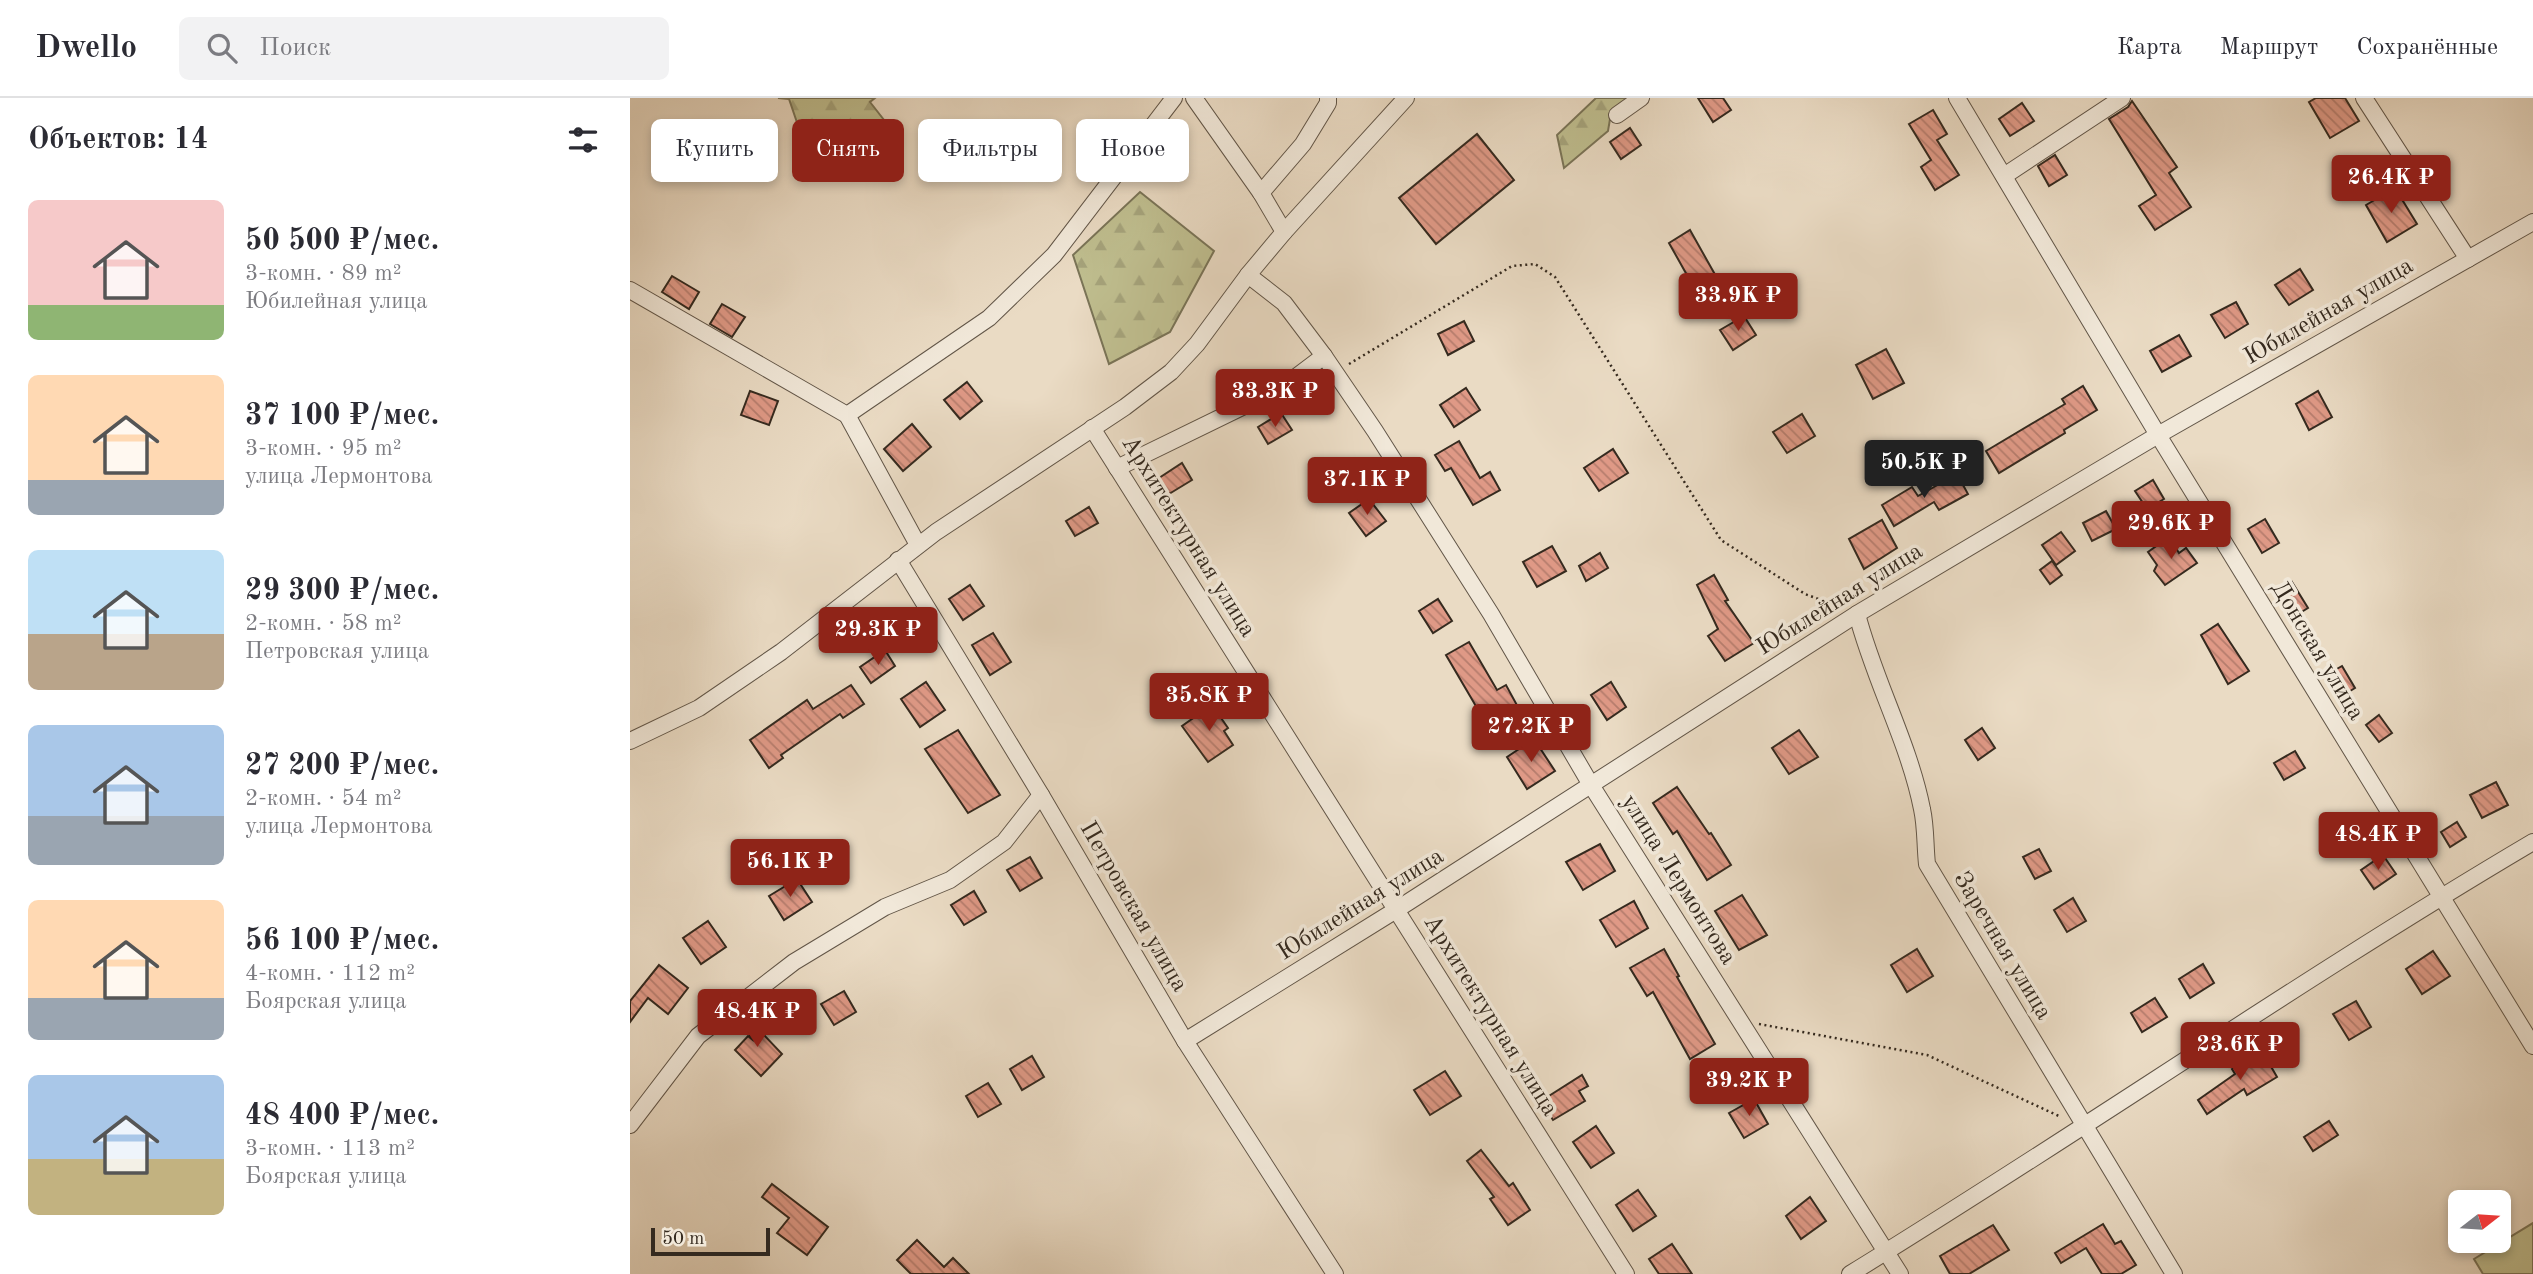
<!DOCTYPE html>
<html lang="ru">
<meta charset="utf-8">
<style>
:root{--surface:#fff;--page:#f2f2f3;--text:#2b2b33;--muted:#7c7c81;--line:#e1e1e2;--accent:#8f2418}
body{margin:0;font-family:"Old Standard TT",serif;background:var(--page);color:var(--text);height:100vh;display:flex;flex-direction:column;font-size:26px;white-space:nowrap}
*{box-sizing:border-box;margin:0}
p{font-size:23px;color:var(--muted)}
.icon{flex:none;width:38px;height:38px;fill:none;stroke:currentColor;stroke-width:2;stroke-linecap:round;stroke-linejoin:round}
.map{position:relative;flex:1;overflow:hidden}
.sheet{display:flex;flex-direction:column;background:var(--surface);width:630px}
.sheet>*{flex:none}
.guide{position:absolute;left:21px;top:21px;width:665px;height:63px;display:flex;gap:14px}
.needle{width:46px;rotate:73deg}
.controls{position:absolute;left:1818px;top:1092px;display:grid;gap:14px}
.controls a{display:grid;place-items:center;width:63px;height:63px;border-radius:10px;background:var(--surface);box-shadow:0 4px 10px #0003;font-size:35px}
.scale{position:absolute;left:21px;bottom:18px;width:119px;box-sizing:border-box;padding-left:7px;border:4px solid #352a1f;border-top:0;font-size:19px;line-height:24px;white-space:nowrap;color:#352a1f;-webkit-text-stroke:5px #f1e8d9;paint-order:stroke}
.price{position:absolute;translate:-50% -60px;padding:0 16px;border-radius:7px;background:var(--accent);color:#fff;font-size:23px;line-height:46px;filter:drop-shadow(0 2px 4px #0008)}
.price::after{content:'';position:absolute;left:50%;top:42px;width:21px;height:16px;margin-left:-10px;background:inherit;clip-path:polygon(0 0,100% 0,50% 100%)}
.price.selected{background:#222;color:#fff}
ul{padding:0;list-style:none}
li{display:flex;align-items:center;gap:21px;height:175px;padding:0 28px}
li span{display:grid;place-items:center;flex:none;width:196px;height:140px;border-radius:10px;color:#555}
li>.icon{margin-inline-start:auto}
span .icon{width:84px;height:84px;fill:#fffc;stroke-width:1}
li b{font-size:30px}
h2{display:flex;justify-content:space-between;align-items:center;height:84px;padding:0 28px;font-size:30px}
.tag{padding:0 24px;border-radius:10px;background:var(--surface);box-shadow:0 4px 10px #0003;font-size:24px;line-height:63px}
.tag.selected{background:var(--accent);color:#fff}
header{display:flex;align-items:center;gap:42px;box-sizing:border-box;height:98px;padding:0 35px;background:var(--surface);border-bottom:2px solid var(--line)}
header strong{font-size:33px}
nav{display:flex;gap:38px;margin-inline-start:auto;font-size:24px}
.search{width:490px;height:63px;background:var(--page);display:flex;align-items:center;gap:18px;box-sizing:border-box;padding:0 24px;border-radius:10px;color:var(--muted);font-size:26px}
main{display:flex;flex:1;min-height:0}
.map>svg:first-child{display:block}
.forest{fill:url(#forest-firs);stroke:#7a7457;stroke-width:2}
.pitch{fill:#bfbe8f;stroke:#7a7457;stroke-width:2}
.building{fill:url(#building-back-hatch);stroke:#352a1f;stroke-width:2}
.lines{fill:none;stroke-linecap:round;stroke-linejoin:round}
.minor-casing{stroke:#625648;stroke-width:18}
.path{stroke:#352a1f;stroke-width:2.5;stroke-dasharray:2 3.5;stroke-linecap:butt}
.minor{stroke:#f1e8d9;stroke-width:16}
.labels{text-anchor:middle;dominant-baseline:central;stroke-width:7;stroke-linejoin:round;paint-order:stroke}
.street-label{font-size:24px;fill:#352a1f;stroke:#f1e8d9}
</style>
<header>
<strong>Dwello</strong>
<div class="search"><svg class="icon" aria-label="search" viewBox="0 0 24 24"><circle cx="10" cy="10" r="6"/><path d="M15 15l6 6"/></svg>Поиск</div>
<nav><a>Карта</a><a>Маршрут</a><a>Сохранённые</a></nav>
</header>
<main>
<section class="sheet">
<h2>Объектов: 14<svg class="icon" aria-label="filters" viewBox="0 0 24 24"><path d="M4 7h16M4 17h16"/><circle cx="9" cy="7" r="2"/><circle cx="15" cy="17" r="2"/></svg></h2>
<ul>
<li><span style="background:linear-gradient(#f6c9c9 75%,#8fb573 0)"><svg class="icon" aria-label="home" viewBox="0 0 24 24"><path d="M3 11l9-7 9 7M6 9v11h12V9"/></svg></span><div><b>50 500 ₽/мес.</b><p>3-комн. · 89 m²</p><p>Юбилейная улица</p></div></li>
<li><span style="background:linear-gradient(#ffd9b3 75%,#9aa5b1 0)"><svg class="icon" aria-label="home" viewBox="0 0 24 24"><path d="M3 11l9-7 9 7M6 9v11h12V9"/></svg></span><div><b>37 100 ₽/мес.</b><p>3-комн. · 95 m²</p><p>улица Лермонтова</p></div></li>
<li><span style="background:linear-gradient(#bfe0f5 60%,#b9a48a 0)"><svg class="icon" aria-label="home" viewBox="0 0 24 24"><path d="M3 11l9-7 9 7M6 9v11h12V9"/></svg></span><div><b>29 300 ₽/мес.</b><p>2-комн. · 58 m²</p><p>Петровская улица</p></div></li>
<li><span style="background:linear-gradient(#a9c7e8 65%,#9aa5b1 0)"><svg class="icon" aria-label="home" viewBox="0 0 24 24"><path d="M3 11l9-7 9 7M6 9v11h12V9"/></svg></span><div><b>27 200 ₽/мес.</b><p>2-комн. · 54 m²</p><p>улица Лермонтова</p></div></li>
<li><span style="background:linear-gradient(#ffd9b3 70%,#9aa5b1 0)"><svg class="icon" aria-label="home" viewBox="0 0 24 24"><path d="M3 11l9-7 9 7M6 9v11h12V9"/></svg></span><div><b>56 100 ₽/мес.</b><p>4-комн. · 112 m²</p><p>Боярская улица</p></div></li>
<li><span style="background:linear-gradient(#a9c7e8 60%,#c2b280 0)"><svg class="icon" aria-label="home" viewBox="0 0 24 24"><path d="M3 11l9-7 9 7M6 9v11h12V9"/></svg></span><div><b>48 400 ₽/мес.</b><p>3-комн. · 113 m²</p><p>Боярская улица</p></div></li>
</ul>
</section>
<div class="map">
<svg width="1903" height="1176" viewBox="0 0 1903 1176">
<defs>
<pattern id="forest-firs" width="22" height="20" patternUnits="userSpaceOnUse" patternTransform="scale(1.75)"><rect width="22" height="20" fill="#bfbe8f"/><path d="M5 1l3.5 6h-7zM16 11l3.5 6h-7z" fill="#a5a37b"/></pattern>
<pattern id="building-back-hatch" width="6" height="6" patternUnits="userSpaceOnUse" patternTransform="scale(1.75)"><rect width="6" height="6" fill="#df9986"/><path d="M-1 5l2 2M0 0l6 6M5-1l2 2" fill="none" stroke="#b67d6d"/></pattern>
</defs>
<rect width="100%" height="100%" fill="#eadbc4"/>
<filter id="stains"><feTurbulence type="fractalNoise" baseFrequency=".00286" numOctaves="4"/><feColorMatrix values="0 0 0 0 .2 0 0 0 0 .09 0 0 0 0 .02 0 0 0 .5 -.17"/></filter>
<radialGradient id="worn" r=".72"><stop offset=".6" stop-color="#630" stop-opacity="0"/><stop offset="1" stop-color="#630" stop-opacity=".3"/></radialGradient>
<g class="forest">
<path d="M148,0H245L240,4L272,45L251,59L227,28L176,51L159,1Z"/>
<path d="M966,0H1002L981,15L978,33L934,70L927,37Z"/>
<path d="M510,94L584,153L540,234L479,266L443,157Z"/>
</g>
<path class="pitch" d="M1903,1125V1176H1853L1844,1161Z"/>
<g class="building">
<path d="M1068,0H1093L1101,12L1083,24Z"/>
<path d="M1686,0H1715L1729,23L1700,40L1679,4Z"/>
<path d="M1502,3L1547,69L1539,75L1561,109L1525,132L1509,108L1526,97L1479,21L1498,9Z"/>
<path d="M1392,5L1404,23L1380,38L1369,21Z"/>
<path d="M1303,12L1317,36L1307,42L1329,77L1305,92L1291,69L1301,62L1279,26Z"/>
<path d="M1000,30L1011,47L991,61L980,44Z"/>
<path d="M847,36L884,82L806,146L769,100Z"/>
<path d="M409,51L423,69L409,81L395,62Z"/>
<path d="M1425,57L1437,77L1419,88L1408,68Z"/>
<path d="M1765,90L1787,126L1757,144L1736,107Z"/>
<path d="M1060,132L1092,189L1071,202L1039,145Z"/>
<path d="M1670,171L1683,192L1659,207L1645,187Z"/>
<path d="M42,178L69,194L59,211L32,194Z"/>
<path d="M1606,204L1618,226L1595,240L1581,217Z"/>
<path d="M92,206L115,219L102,239L80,226Z"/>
<path d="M1114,218L1126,237L1103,252L1090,232Z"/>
<path d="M834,223L844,243L818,257L808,236Z"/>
<path d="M1549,237L1561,258L1532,274L1520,253Z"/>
<path d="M1256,251L1274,285L1243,301L1226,267Z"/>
<path d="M337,284L352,303L330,321L314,302Z"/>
<path d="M1453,288L1467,312L1434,332L1435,335L1369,375L1356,353L1435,306L1432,301Z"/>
<path d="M836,290L850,312L824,329L810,307Z"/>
<path d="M120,293L148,303L139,327L111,317Z"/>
<path d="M1688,293L1702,319L1679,332L1666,306Z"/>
<path d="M651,315L662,332L638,346L628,329Z"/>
<path d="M1172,316L1185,338L1157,355L1143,334Z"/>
<path d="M282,326L301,349L273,373L254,351Z"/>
<path d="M829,343L850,380L860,374L870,392L843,407L821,370L815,373L805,357Z"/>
<path d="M983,351L998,375L969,393L954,370Z"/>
<path d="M552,365L562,382L539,396L529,380Z"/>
<path d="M1327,376L1338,396L1309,412L1304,404L1264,428L1252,407L1282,389L1288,398Z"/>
<path d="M1523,382L1534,401L1517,411L1505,393Z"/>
<path d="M739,401L756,423L736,438L719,415Z"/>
<path d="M459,409L468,425L445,438L436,423Z"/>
<path d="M1476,413L1486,431L1462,443L1453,425Z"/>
<path d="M1635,421L1649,445L1632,455L1618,431Z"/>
<path d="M1252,422L1267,450L1234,471L1219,441Z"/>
<path d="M1431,434L1445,453L1426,467L1412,447Z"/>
<path d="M1539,439L1549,455L1556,450L1567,465L1535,487L1524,473L1527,467L1518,454Z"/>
<path d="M922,448L936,473L907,489L893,464Z"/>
<path d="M970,455L978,470L956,483L949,468Z"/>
<path d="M1422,463L1432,477L1420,486L1410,472Z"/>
<path d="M1084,477L1098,502L1095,503L1124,545L1095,563L1078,538L1088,531L1067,487Z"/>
<path d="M1662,484L1678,510L1663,519L1648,493Z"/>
<path d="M340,487L354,508L333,522L319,501Z"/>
<path d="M808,501L822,523L803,535L789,513Z"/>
<path d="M1588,526L1619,573L1598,586L1571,537Z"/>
<path d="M363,535L381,564L360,577L342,547Z"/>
<path d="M839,544L867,592L876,587L895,622L864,639L816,557Z"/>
<path d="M255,552L265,568L241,585L230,569Z"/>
<path d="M1712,568L1725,590L1712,598L1698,576Z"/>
<path d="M296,584L315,612L290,629L271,601Z"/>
<path d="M981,584L996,609L977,622L961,597Z"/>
<path d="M221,587L234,606L213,620L210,616L151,657L153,660L139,670L120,642L177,602L183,611Z"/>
<path d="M582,607L598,630L594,633L603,647L578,664L552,628Z"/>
<path d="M1749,617L1762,635L1749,644L1736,627Z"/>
<path d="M1352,630L1365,650L1348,662L1335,642Z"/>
<path d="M328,632L370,697L338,715L295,651Z"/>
<path d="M1169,632L1188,659L1159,676L1142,650Z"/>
<path d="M904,641L925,673L897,691L877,659Z"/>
<path d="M1665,653L1675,670L1654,682L1644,665Z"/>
<path d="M1866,684L1878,707L1852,720L1840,697Z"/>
<path d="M1047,689L1079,736L1081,735L1101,767L1077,782L1047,733L1043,736L1023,705Z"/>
<path d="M1827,724L1836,739L1820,749L1811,734Z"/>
<path d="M970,746L985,773L953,792L936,764Z"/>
<path d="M1409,751L1421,773L1405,781L1393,759Z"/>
<path d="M1753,757L1766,776L1744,791L1731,772Z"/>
<path d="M400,759L412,780L390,793L377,772Z"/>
<path d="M167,781L182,804L154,822L139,798Z"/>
<path d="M344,793L356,814L334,827L321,807Z"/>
<path d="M1112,797L1137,837L1109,852L1085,813Z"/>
<path d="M1443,800L1456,823L1437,834L1424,812Z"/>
<path d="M1004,803L1018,830L986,849L970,822Z"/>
<path d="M78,823L96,849L71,866L53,840Z"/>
<path d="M1034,851L1049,878L1047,879L1085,946L1060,961L1023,894L1017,898L1000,870Z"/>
<path d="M1287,851L1303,878L1277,894L1261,867Z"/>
<path d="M1803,853L1820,878L1792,896L1776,871Z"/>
<path d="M1573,866L1584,885L1560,900L1549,881Z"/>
<path d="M29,867L58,890L38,916L18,900L0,924V903Z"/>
<path d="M214,893L226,914L204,927L191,906Z"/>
<path d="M1525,900L1537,919L1512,934L1501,915Z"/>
<path d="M1726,903L1741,929L1719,942L1703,916Z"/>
<path d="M116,918L152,956L131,978L105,952L118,938L124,943L110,923Z"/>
<path d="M1632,953L1647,979L1617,997L1614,991L1577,1016L1568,1002L1605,976L1602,971Z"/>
<path d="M402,958L414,979L392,992L380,971Z"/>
<path d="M815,973L831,998L800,1017L784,992Z"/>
<path d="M952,977L958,988L949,993L955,1003L923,1022L911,1003Z"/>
<path d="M358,985L371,1006L348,1019L336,998Z"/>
<path d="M1124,1001L1138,1026L1114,1040L1099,1015Z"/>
<path d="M1699,1023L1708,1037L1683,1053L1674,1039Z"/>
<path d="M966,1028L984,1055L961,1070L943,1044Z"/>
<path d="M851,1052L879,1088L883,1085L900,1112L878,1127L860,1101L864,1099L837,1063Z"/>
<path d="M142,1086L198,1129L177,1157L147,1135L159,1120L132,1099Z"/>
<path d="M1008,1092L1026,1118L1003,1133L986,1107Z"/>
<path d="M1180,1099L1196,1123L1171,1141L1156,1118Z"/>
<path d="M1473,1126L1485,1146L1491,1143L1506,1167L1491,1176H1472L1456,1150L1431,1165L1425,1155Z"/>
<path d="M1363,1127L1379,1152L1339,1176H1320L1310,1158Z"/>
<path d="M287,1142L314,1169L323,1160L339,1176H281L267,1162Z"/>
<path d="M1042,1146L1062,1176H1029L1019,1161Z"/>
</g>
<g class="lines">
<defs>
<g id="minor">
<path d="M564,0L631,95L654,134"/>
<path d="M1327,0L1528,337L1903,948"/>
<path d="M1734,0L1838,161"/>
<path d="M987,17L1011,0"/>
<path d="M1374,78L1492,0"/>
<path d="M631,95L673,46L698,5V0"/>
<path d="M618,177L654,205L694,258L745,333L861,516L961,687L1270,1176"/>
<path d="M0,192L217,317L359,220L424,157L544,0"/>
<path d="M217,317L288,447"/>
<path d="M462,330L996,1176"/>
<path d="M487,370L653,289L694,258"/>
<path d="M268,462L411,697L555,943L705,1176"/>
<path d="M1227,516C1244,582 1279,645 1292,711C1296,729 1295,748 1297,766L1544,1176"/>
<path d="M0,643L69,610L151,554L306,434L495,309L541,274L567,246L618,177L654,134L776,0"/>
<path d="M555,943L766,812L1227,516L1528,337L1903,124"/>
<path d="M0,1027L68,938L164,864L255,809L320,782L374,744L411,697"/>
<path d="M1220,1176C1450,1035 1671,881 1903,744"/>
</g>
</defs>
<use href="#minor" class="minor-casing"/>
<g class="path">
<path d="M719,266L882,168L905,166L925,179L1091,442L1175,496L1207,508"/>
<path d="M1129,926L1297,957L1431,1019"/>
</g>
<use href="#minor" class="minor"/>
</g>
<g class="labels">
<g class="street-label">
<text transform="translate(1699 214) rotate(-30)">Юбилейная улица</text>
<text transform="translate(558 439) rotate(58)">Архитектурная улица</text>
<text transform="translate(1210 502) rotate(-32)">Юбилейная улица</text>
<text transform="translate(1687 553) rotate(59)">Донская улица</text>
<text transform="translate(1048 782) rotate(58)">улица Лермонтова</text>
<text transform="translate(731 807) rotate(-32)">Юбилейная улица</text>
<text transform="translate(503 809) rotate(60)">Петровская улица</text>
<text transform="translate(1372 848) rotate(59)">Заречная улица</text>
<text transform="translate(860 918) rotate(58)">Архитектурная улица</text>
</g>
</g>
<rect width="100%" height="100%" filter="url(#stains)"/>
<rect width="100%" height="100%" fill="url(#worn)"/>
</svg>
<div class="controls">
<a><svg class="needle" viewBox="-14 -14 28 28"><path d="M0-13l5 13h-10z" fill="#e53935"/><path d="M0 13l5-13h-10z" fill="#7c7c81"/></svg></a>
</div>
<div class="scale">50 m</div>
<b class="price" style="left:1761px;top:117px">26.4K ₽</b>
<b class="price" style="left:1108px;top:235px">33.9K ₽</b>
<b class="price" style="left:645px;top:331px">33.3K ₽</b>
<b class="price selected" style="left:1294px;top:402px">50.5K ₽</b>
<b class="price" style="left:737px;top:419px">37.1K ₽</b>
<b class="price" style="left:1541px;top:463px">29.6K ₽</b>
<b class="price" style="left:248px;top:569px">29.3K ₽</b>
<b class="price" style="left:579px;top:635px">35.8K ₽</b>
<b class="price" style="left:901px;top:666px">27.2K ₽</b>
<b class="price" style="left:1748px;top:774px">48.4K ₽</b>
<b class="price" style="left:160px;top:801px">56.1K ₽</b>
<b class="price" style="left:127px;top:951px">48.4K ₽</b>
<b class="price" style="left:1610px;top:984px">23.6K ₽</b>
<b class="price" style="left:1119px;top:1020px">39.2K ₽</b>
<div class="guide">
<a class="tag">Купить</a>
<a class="tag selected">Снять</a>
<a class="tag">Фильтры</a>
<a class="tag">Новое</a>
</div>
</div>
</main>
